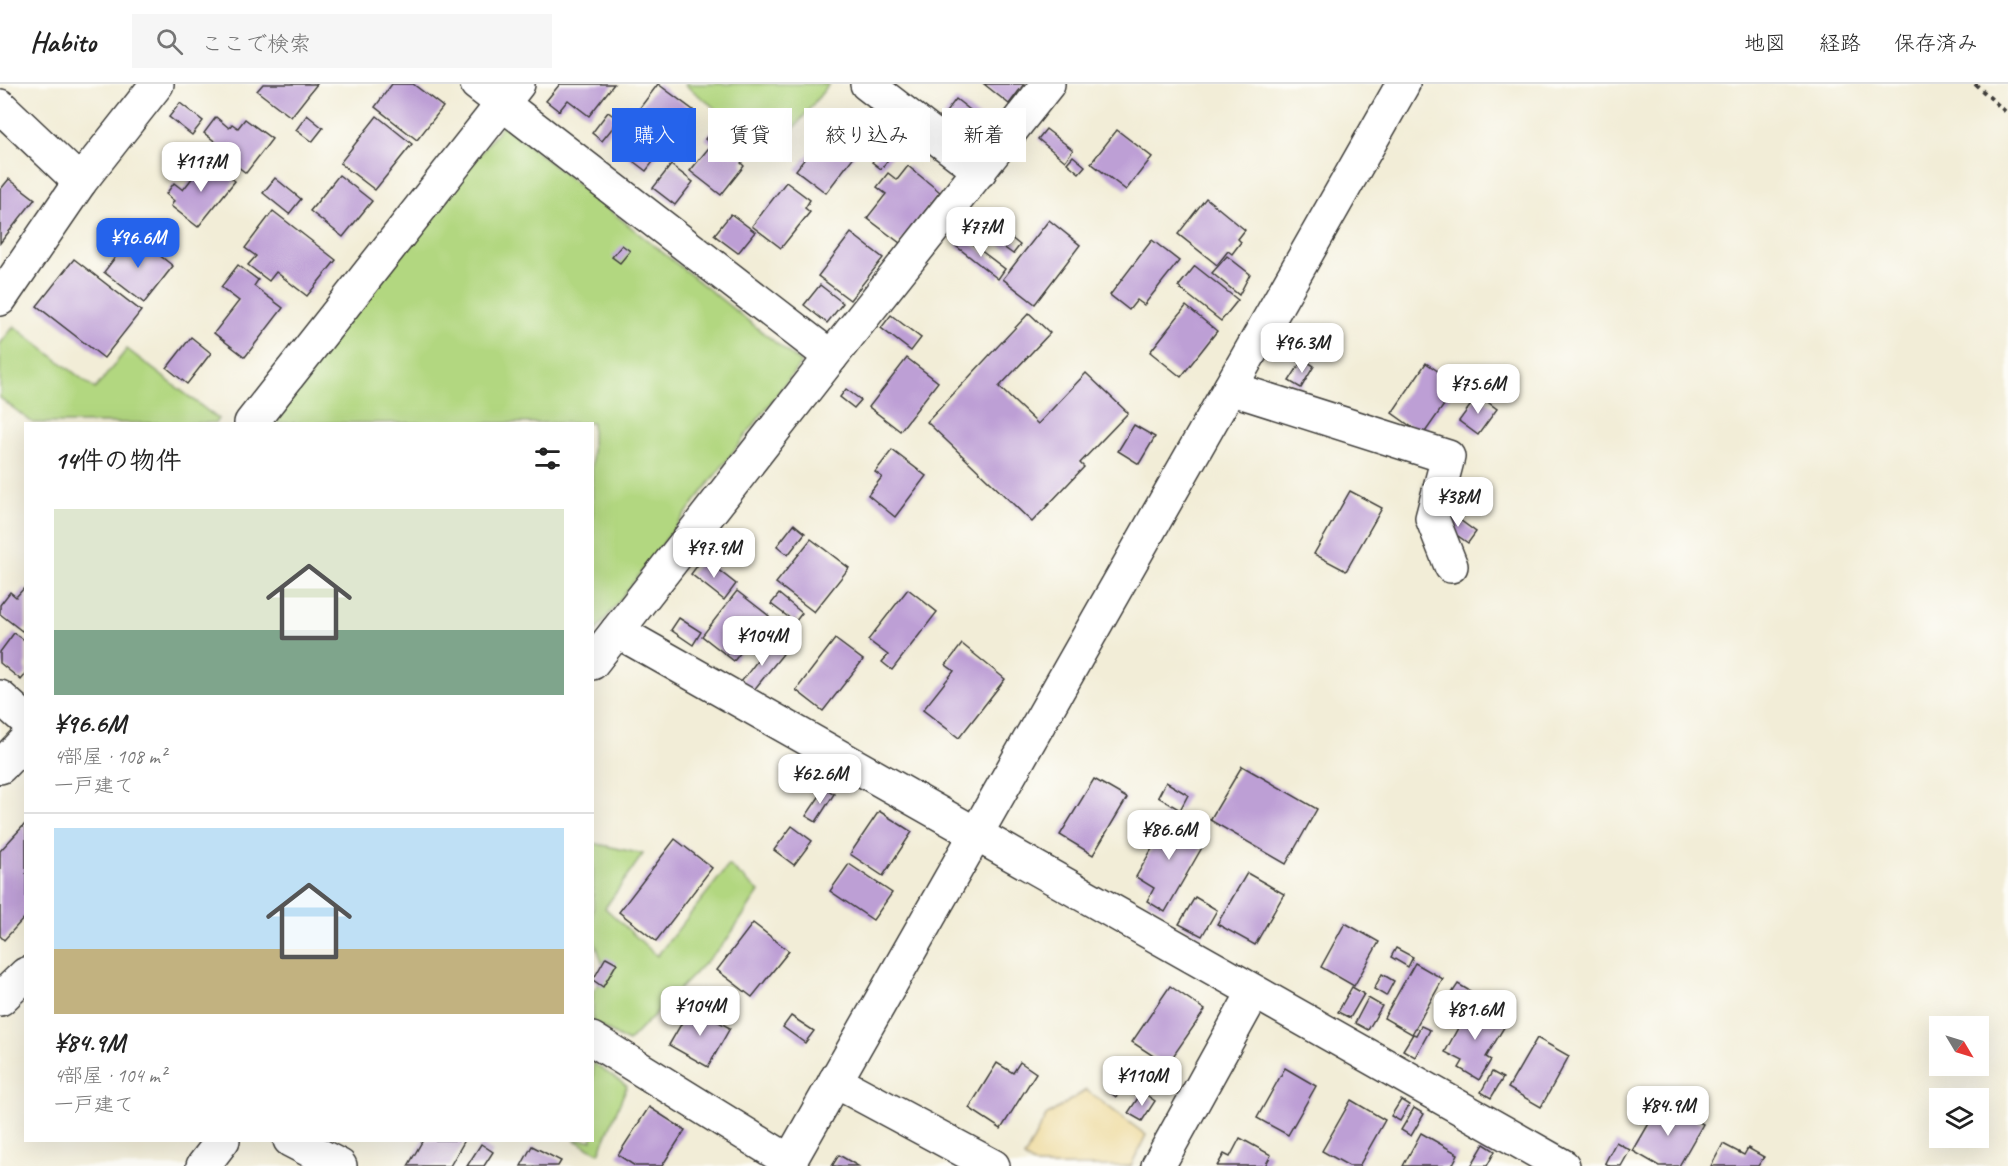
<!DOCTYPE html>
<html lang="ja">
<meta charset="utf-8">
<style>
:root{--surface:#fff;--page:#f6f6f6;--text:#222;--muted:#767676;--line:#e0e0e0;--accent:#2563eb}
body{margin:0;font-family:Caveat,"Klee One",sans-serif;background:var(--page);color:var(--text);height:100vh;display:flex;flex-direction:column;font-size:22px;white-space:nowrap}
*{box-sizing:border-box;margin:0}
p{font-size:20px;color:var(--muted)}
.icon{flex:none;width:33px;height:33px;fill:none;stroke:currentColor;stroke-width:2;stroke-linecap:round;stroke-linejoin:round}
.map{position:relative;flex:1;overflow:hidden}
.panel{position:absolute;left:24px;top:338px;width:570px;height:720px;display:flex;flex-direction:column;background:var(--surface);border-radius:0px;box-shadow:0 6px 24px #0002}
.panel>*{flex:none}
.guide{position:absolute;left:612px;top:24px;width:570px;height:54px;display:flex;gap:12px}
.needle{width:39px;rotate:128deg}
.buttons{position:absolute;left:1929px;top:932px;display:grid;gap:12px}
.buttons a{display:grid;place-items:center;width:60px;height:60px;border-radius:0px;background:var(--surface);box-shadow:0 6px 24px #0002;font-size:30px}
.price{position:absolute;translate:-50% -51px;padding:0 14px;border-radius:12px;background:#fff;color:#222;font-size:20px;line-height:39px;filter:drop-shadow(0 2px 3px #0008)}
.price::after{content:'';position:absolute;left:50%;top:36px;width:18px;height:14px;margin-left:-9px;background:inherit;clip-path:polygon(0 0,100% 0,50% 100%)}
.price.on{background:var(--accent);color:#fff}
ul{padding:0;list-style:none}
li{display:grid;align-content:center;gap:12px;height:318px;padding:0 30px}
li+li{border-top:2px solid var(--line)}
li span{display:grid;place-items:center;height:186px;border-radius:0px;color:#555}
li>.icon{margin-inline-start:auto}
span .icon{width:108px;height:108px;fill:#fffc;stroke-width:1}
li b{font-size:26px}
h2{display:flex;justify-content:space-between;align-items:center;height:72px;padding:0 30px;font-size:26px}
.chip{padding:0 21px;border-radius:0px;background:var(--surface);box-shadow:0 6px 24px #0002;font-size:21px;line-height:54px}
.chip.on{background:var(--accent);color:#fff}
header{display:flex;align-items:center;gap:36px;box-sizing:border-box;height:84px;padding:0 30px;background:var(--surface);border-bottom:2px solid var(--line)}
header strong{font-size:28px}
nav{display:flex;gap:33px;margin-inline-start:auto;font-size:21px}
.search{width:420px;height:54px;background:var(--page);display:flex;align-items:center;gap:15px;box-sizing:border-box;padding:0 21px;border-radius:0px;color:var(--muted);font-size:22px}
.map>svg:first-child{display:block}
.green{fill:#b2d780;stroke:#677a4e;stroke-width:1.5}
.sand{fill:#eeda9e;stroke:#857b5d;stroke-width:1.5}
.building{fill:#bd9fd5}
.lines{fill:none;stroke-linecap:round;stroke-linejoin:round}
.minor-casing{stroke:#3c3b38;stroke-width:36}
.path{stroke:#3c3b38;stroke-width:4;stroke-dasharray:4.5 4.5;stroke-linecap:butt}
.minor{stroke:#fff;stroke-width:33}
</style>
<header>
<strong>Habito</strong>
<div class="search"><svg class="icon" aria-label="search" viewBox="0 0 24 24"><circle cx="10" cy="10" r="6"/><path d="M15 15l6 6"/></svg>ここで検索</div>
<nav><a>地図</a><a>経路</a><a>保存済み</a></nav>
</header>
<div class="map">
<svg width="2008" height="1082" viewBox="0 0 2008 1082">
<rect width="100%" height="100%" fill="#fdfcf7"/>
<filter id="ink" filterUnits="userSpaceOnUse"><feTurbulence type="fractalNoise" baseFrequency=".0167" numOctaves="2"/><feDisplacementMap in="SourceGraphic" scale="12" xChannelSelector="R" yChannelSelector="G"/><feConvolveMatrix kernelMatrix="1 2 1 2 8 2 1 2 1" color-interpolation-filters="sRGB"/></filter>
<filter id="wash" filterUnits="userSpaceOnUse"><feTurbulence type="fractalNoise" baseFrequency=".008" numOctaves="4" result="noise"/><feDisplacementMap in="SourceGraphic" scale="24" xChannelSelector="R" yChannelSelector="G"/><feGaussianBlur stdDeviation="1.35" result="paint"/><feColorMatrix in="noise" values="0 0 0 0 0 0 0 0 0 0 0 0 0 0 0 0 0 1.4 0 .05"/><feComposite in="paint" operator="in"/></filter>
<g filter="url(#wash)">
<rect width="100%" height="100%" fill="#f2edd7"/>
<g class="green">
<path d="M684,0H829L774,70Z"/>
<path d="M503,41L801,279L593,551L592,339H266Z"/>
<path d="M14,242L95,305L127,265L218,335L215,339H33L0,314V260Z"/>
<path d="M593,759L643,770L605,824L657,872L729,781L759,808L726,857L628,958L593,938V907L606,891L593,851Z"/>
<path d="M593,979L627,1002L599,1069L574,1056H592Z"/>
</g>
<path class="sand" d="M1086,1006L1146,1051L1131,1082H1037L1024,1074L1046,1032Z"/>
<g id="blocks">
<g class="building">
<path d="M263,0H317L291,33L257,7Z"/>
<path d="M392,0H413L443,23L417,56L375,23Z"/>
<path d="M560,0H614L589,32L568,16L559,27L546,17Z"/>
<path d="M658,0L693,26L646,87L617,65L623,58L617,54Z"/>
<path d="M984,0H1024L1009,20Z"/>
<path d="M956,15L979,33L966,50L943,32Z"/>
<path d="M180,19L203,37L192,51L169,33Z"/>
<path d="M869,25L893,44L880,60L856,41Z"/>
<path d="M608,28L619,36L602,57L592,49Z"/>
<path d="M307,31L323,44L312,58L296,46Z"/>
<path d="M377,32L412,60L375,106L340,79Z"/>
<path d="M216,33L229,44L232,40L238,44L245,35L272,55L246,89L214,64L217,59L204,49Z"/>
<path d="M832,39L862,62L826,109L796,86Z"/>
<path d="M716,41L751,67L741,79L744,82L721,111L690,87L712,60L705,55Z"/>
<path d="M1046,45L1073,66L1065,77L1038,55Z"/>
<path d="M1117,46L1152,73L1126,106L1091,79Z"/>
<path d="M892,52L901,59L881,85L872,78Z"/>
<path d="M1073,72L1085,82L1079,89L1067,79Z"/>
<path d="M207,75L235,97L198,143L171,122L174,117L166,110L174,99L183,106Z"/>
<path d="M671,81L693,98L675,121L653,104Z"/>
<path d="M908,82L940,108L900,159L867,134L886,110L877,103L888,89L897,96Z"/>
<path d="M339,91L372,117L343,153L310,127Z"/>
<path d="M275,94L301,115L289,130L263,109Z"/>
<path d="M9,95L35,115L0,159V106Z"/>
<path d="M786,98L810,116L805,124L810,128L781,164L752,142Z"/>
<path d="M1206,114L1245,146L1238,155L1241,158L1232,170L1228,167L1217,181L1178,150Z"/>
<path d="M273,127L336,176L307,212L276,188L269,197L248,181L256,172L245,164Z"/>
<path d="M731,130L755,148L738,169L714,151Z"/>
<path d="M1049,136L1080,161L1035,220L1003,195Z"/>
<path d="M851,149L883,174L850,216L818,192Z"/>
<path d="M1005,149L1020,161L1013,170L998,159Z"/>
<path d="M133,150L173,182L144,219L104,188Z"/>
<path d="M963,153L1005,185L998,195L956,162Z"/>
<path d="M1152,156L1179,177L1144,221L1137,216L1129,226L1110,211Z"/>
<path d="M622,161L630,167L620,179L612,173Z"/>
<path d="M1227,172L1250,190L1239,211L1212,189Z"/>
<path d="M74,175L141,227L104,274L37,222Z"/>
<path d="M238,181L258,196L254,202L283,224L245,273L214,249L239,217L221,203Z"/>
<path d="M1195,182L1238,216L1221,237L1178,203Z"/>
<path d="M820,201L843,219L827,239L804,221Z"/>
<path d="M1186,222L1217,247L1181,293L1150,268Z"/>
<path d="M1029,229L1050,249L999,303L1038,340L1086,289L1128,329L1080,379L1084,383L1032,438L927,338Z"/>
<path d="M891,231L921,254L911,267L881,244Z"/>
<path d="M191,253L211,269L187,300L167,284Z"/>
<path d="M907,274L938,298L900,347L869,323Z"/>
<path d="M1303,275L1314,282L1301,304L1289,297Z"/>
<path d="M1426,279L1458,301L1423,351L1392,329Z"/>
<path d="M846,305L861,316L854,324L840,313Z"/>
<path d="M1478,311L1497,325L1478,351L1459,337Z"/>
<path d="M1134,341L1155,353L1139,380L1118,367Z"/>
<path d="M892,366L926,392L895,433L868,411L882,393L875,388Z"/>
<path d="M1350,407L1382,424L1346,487L1314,470Z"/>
<path d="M1449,428L1476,448L1468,459L1441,440Z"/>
<path d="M794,440L805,449L788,471L777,462Z"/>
<path d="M811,455L849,484L814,528L776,499Z"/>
<path d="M703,474L736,500L724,516L691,490Z"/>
<path d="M26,502V543L22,547L0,530V521L10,508L16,513Z"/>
<path d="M908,505L937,528L892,586L882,578L888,571L868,556Z"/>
<path d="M737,507L769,532L734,577L702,552Z"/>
<path d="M779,510L802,529L795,538L771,520Z"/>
<path d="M679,534L701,548L693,561L671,546Z"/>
<path d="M14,549L26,557V590L21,596L0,579V568Z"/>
<path d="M835,555L863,576L823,627L796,606Z"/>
<path d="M770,560L783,570L753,607L741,598Z"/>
<path d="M962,560L1005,595L959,654L923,626L954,587L946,581Z"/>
<path d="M1242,682L1317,725L1286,780L1210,736Z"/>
<path d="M1094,695L1127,714L1093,771L1060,751Z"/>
<path d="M1166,698L1188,711L1180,726L1158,713Z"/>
<path d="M825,704L834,710L816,738L806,732Z"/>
<path d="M879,727L912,748L883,792L850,770Z"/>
<path d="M1165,729L1193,745L1189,751L1204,760L1165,828L1147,817L1154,804L1136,793L1158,754L1153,751Z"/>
<path d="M26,739V832L4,856L0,852V767Z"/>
<path d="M792,742L812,757L794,781L774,766Z"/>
<path d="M675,755L712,784L656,857L619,828Z"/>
<path d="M849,780L892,809L873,836L830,807Z"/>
<path d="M1247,789L1284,810L1255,861L1217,840Z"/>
<path d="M1195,813L1217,826L1202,852L1179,840Z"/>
<path d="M753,839L789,867L752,913L717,886Z"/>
<path d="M1345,839L1379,858L1354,902L1321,883Z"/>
<path d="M1396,864L1413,873L1408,883L1391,873Z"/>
<path d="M606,873L617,879L603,903L593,896Z"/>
<path d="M1415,879L1443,895L1412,950L1384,934Z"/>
<path d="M1382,890L1394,897L1386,912L1374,905Z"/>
<path d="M1458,900L1475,910L1469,919L1452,909Z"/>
<path d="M1170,902L1205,926L1167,981L1132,958Z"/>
<path d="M1352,903L1364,910L1350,934L1338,928Z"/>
<path d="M1368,914L1382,922L1368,946L1355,939Z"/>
<path d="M1471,920L1506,940L1486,973L1491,976L1479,996L1459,984L1463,977L1445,968Z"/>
<path d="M691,923L730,944L708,983L669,961Z"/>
<path d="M791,932L814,947L805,959L783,943Z"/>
<path d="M1421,942L1430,946L1415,973L1403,966L1413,950L1416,951Z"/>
<path d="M1537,954L1569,972L1541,1023L1508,1004Z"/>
<path d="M1020,978L1036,989L1001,1045L969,1024L997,979L1013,989Z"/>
<path d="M1285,984L1316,1002L1288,1051L1257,1034Z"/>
<path d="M1122,986L1131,993L1116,1013L1107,1006Z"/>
<path d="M1492,988L1503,994L1491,1014L1481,1008Z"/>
<path d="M1142,1008L1155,1017L1142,1037L1128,1029Z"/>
<path d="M1351,1016L1385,1036L1359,1082H1349L1322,1067Z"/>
<path d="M1401,1016L1409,1021L1400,1037L1391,1032Z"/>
<path d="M1662,1017L1703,1040L1679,1082H1659L1633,1067Z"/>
<path d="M649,1023L685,1046L662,1082H635L618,1071Z"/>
<path d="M1414,1024L1424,1030L1411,1052L1401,1046Z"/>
<path d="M1421,1049L1458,1070L1452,1082H1403Z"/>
<path d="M1240,1054L1271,1071L1265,1082H1217L1224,1070L1230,1073Z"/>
<path d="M423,1056H465L450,1082H408Z"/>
<path d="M1616,1058L1630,1066L1621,1082H1610L1605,1079Z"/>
<path d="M481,1060L493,1068L484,1082H467Z"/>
<path d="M1484,1060L1495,1067L1487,1082H1471Z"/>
<path d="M1723,1060L1744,1071L1748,1064L1764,1073L1758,1082H1711Z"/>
<path d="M532,1062L561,1077L558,1082H521Z"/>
<path d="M839,1071L858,1082H832Z"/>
</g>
</g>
</g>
<g filter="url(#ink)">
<use href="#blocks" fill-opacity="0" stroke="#3c3b38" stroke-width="1.5"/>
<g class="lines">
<defs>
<g id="minor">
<path d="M477,0L831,273"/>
<path d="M867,0L980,87"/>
<path d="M0,22L80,98"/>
<path d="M0,215L80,98L157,0"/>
<path d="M1230,304L1448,373L1432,434L1451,482"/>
<path d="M251,339L518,0"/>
<path d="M617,547L1563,1082"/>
<path d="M592,579L831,273L1048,0"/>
<path d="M0,613L26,636"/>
<path d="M0,683L26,656"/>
<path d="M0,915L26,890"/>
<path d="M592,955L789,1077"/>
<path d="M835,997L993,1082"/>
<path d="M290,1056L340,1082"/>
<path d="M203,1082L223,1056"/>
<path d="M787,1082L1403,0"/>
<path d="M1158,1082L1254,908"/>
</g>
</defs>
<use href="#minor" class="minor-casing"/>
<path class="path" d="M1975,0L2008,30"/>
<use href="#minor" class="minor"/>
</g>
</g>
</svg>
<div class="buttons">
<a><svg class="needle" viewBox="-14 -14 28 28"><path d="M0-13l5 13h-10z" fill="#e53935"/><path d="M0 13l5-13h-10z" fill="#767676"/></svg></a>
<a><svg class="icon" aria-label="layers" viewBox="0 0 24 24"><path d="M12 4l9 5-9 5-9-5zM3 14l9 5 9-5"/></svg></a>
</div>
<b class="price" style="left:201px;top:109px">¥117M</b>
<b class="price" style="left:981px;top:174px">¥77M</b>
<b class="price on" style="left:138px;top:185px">¥96.6M</b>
<b class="price" style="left:1302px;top:290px">¥96.3M</b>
<b class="price" style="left:1478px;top:331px">¥75.6M</b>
<b class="price" style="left:1458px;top:444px">¥38M</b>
<b class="price" style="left:714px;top:495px">¥97.9M</b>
<b class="price" style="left:762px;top:583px">¥104M</b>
<b class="price" style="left:820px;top:721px">¥62.6M</b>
<b class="price" style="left:1169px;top:777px">¥86.6M</b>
<b class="price" style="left:700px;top:953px">¥104M</b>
<b class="price" style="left:1475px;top:957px">¥81.6M</b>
<b class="price" style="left:1142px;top:1023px">¥110M</b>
<b class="price" style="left:1668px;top:1053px">¥84.9M</b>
<div class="guide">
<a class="chip on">購入</a>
<a class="chip">賃貸</a>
<a class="chip">絞り込み</a>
<a class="chip">新着</a>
</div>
<section class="panel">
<h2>14件の物件<svg class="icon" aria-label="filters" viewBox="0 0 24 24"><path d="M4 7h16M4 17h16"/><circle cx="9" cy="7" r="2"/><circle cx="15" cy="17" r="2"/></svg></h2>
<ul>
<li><span style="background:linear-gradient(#dfe7d0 65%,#7fa58c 0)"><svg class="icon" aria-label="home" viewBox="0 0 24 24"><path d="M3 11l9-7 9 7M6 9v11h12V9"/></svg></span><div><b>¥96.6M</b><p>4部屋 · 108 m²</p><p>一戸建て</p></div></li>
<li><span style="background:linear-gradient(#bfe0f5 65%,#c2b280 0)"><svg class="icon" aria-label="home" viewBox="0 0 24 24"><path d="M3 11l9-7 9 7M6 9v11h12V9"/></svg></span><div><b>¥84.9M</b><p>4部屋 · 104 m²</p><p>一戸建て</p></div></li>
</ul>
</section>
</div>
